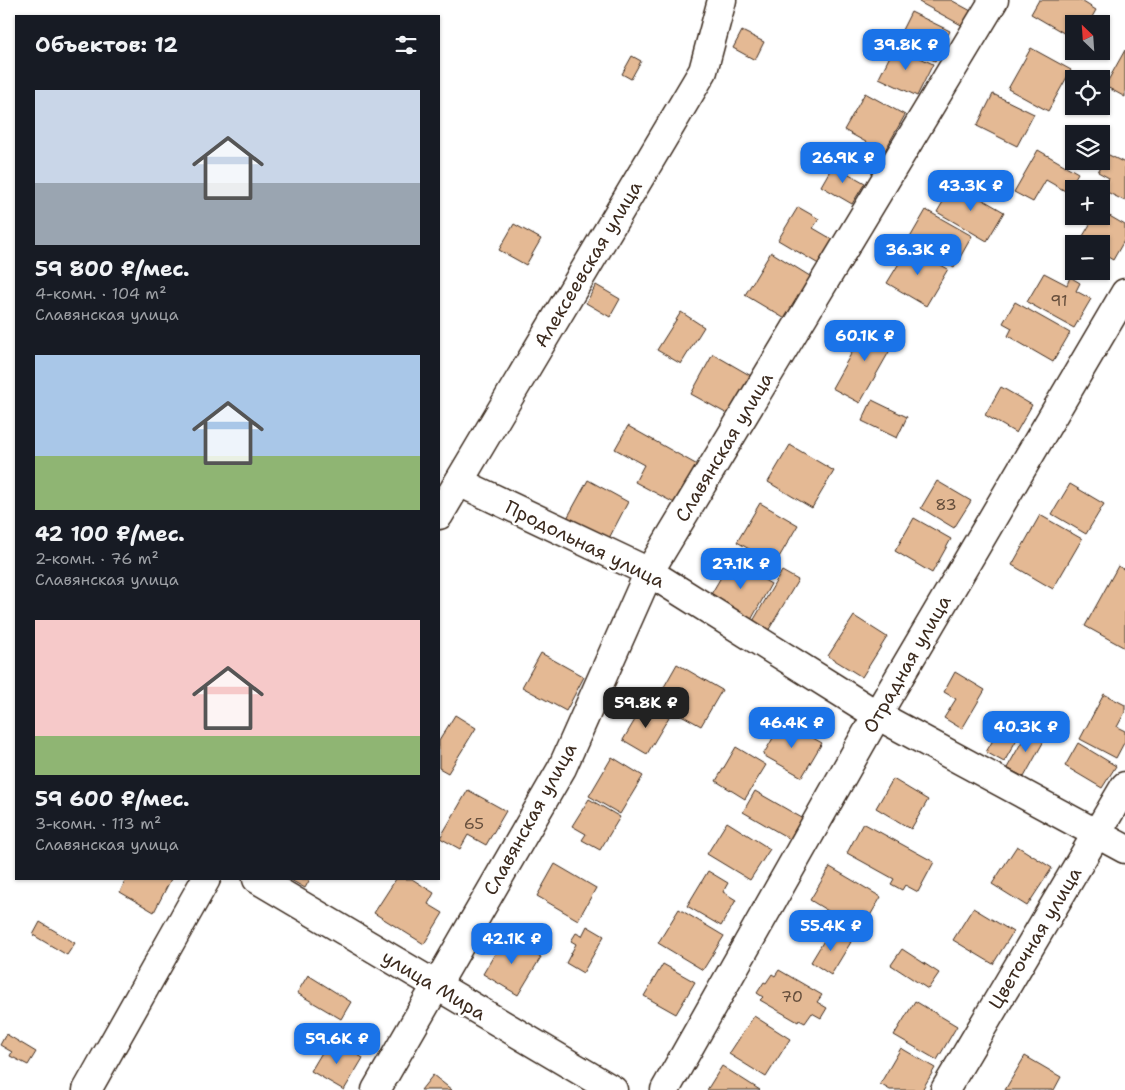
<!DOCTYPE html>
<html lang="ru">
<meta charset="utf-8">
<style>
:root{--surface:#171b24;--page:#20242c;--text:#f1f3f6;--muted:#9ea1a6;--accent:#1a73e8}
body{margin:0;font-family:"Shantell Sans",sans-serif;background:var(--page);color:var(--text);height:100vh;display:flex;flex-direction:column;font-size:19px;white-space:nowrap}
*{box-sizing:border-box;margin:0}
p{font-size:16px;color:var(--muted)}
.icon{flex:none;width:28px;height:28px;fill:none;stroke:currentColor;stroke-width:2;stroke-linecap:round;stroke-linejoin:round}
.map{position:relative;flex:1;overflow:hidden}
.sheet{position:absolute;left:15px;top:15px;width:425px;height:865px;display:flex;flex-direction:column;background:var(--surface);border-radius:0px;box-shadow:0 1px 4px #0004}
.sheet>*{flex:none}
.needle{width:32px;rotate:335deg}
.tools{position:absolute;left:1065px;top:15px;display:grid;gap:10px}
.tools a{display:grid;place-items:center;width:45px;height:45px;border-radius:0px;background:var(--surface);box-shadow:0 1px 4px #0004;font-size:25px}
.price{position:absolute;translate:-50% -42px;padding:0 11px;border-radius:10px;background:var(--accent);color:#fff;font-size:16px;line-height:32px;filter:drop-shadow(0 1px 2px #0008)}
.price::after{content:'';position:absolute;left:50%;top:30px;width:15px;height:11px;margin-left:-8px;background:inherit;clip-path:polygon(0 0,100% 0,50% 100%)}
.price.on{background:#222;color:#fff}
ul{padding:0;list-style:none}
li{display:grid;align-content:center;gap:10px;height:265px;padding:0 20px}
li span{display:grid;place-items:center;height:155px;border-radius:0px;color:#555}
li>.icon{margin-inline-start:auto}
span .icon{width:90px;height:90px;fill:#fffc;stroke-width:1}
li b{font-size:21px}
h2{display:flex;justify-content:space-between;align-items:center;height:60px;padding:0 20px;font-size:21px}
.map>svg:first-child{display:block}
.building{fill:#e4b994;stroke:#3b2a1e}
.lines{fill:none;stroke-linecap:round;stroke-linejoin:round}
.minor-casing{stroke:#3b2a1e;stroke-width:31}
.minor{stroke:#fff;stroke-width:28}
.labels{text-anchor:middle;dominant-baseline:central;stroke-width:5;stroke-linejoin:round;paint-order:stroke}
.number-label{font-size:16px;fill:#654e3c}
.street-label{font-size:19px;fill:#3b2a1e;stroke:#fff}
</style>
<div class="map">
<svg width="1125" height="1090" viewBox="0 0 1125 1090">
<rect width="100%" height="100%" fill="#fff"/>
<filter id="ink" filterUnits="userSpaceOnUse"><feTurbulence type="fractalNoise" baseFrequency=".02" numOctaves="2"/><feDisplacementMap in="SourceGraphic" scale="10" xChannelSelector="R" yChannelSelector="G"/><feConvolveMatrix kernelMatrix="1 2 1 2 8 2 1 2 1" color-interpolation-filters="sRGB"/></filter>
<g filter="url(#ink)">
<g class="building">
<path d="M920,0H951L971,11L963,26L919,2Z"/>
<path d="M1039,0H1080L1096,10L1088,24H1074V39L1031,14Z"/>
<path d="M911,12L950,31L935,61L896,42Z"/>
<path d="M742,31L764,42L755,60L733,48Z"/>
<path d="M895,46L933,64L917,96L879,78Z"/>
<path d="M1031,48L1071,70L1048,111L1008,89Z"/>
<path d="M1125,50V97L1105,86Z"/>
<path d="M632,56L641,61L631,79L622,74Z"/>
<path d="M865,93L905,115L884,152L844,130Z"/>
<path d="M993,94L1034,114L1017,146L977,126Z"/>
<path d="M1038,150L1078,173L1067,192L1046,180L1033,202L1014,192Z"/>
<path d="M1107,154L1125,163V201L1103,190L1109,178L1098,172Z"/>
<path d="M833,165L865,183L852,204L821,186Z"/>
<path d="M954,183L1004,212L987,241L937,212Z"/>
<path d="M798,207L819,219L813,228L837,242L822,266L778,240Z"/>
<path d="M926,210L972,236L954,268L908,241Z"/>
<path d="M1101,211L1125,225V239L1113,260L1101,253V244H1085L1080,241L1095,216H1101Z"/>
<path d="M514,224L541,239L526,265L499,250Z"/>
<path d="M909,247L948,269L926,306L887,283Z"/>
<path d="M771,252L813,278L787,320L745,295Z"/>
<path d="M1044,273L1067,285L1070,277L1080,283L1076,291L1091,299L1074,328L1027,302Z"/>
<path d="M596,285L620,299L610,317L586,303Z"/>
<path d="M1015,302L1070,333L1053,362L1008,336L1012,328L1003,323Z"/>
<path d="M681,312L704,327L681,364L657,350Z"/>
<path d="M870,320L898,336L860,403L832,388Z"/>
<path d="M713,354L753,377L731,416L691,394Z"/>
<path d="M1001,387L1032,405L1016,433L985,415Z"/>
<path d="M872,400L907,417L897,438L862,421Z"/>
<path d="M628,426L701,467L680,506L635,482L644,465L615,449Z"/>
<path d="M790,445L834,471L812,508L768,482Z"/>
<path d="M588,480L628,502L606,544L565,522Z"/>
<path d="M937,481L971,501L954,528L921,508Z"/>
<path d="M1070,484L1104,504L1086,534L1052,514Z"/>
<path d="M760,503L798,525L775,564L737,542Z"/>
<path d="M1040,515L1082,539L1053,589L1012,565Z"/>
<path d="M914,518L951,539L932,573L895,551Z"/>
<path d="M731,560L771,584L751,620L710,596Z"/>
<path d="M1118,566L1125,570V648L1085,626Z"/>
<path d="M782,571L798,580L768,631L752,623Z"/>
<path d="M854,616L887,637L862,677L828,656Z"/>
<path d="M541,653L584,677L566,711L522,687Z"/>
<path d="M677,664L722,690L701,726L656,701Z"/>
<path d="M955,672L985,690L962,729L944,718L956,699L944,692Z"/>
<path d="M1104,694L1125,705V712L1117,727L1125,731V741L1116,758L1080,739Z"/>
<path d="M645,703L669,717L647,754L623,740Z"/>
<path d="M455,715L476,728L448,773L439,768V741Z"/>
<path d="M1008,715L1025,725L1004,762L986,752Z"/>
<path d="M783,721L822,743L802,777L763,755Z"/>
<path d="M1029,729L1045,739L1024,777L1007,768Z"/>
<path d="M1078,743L1116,766L1102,788L1065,766Z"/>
<path d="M736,747L766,765L745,799L716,781Z"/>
<path d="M612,757L643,776L620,814L589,796Z"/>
<path d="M893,779L928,800L911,829L876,808Z"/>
<path d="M468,790L506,811L486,845L468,835L460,849L440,838Z"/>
<path d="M755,791L802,818L790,839L743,812Z"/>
<path d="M589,799L620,817L600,850L582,840L586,834L572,826Z"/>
<path d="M727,822L770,849L750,880L707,854Z"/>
<path d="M863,823L934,862L918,892L905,885L902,890L891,884L894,879L847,853Z"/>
<path d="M1017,846L1052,868L1027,906L992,884Z"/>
<path d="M555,864L596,888L578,920L537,896Z"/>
<path d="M830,867L881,897L861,931L810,900Z"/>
<path d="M708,871L728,883L723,892L736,900L721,926L687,906Z"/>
<path d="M126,879H171L154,912L120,892Z"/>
<path d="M289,879H310L305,888Z"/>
<path d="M396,879H412L434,893L428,904L443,913L424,944L374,913Z"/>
<path d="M973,908L1013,932L993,964L953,940Z"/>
<path d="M679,909L724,936L703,970L658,943Z"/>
<path d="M40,922L75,943L67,955L33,935Z"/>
<path d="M587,926L604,936L583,973L566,963L576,944L571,941L576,933L582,936Z"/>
<path d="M831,929L851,942L831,975L811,962Z"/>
<path d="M506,935L541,957L518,995L483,974Z"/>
<path d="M902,949L939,973L928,989L891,965Z"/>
<path d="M663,964L695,982L676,1014L644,996Z"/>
<path d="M779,970L822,995L817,1002L827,1008L821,1018L812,1013L805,1023L799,1020L798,1022L760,1000L763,997L757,993L764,982L766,983L772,974L775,976Z"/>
<path d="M308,975L351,1002L341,1019L297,993Z"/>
<path d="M915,1001L957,1026L937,1060L894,1035Z"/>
<path d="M754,1016L790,1039L766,1077L729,1054Z"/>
<path d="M6,1034L36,1052L28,1065L10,1056L12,1052L0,1045Z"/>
<path d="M330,1039L363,1058L344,1090L311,1071Z"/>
<path d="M901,1048L935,1068L922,1090H890L880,1084Z"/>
<path d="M1025,1056L1061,1077L1054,1090H1005Z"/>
<path d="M722,1066L760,1090H707Z"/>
<path d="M433,1075L452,1090H421Z"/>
</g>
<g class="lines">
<defs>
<g id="minor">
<path d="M459,482L649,572L877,715L1125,849"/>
<path d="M439,515L703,71L722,0"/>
<path d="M257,879L613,1090"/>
<path d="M87,1090L206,879"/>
<path d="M376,1090L562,768L649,572L994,0"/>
<path d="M665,1090L877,715L1125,293"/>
<path d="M945,1090L1125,786"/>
</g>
</defs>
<use href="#minor" class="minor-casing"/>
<use href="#minor" class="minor"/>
</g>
</g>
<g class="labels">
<g class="number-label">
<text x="1059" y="300">91</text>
<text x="946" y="504">83</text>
<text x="474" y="823">65</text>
<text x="792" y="996">70</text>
</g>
<g class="street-label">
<text transform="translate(588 264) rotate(-59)">Алексеевская улица</text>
<text transform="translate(724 447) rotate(-59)">Славянская улица</text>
<text transform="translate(585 544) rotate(26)">Продольная улица</text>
<text transform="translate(907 664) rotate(-60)">Отрадная улица</text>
<text transform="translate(530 819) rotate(-61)">Славянская улица</text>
<text transform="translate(1035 938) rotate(-59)">Цветочная улица</text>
<text transform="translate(434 985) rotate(31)">улица Мира</text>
</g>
</g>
</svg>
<div class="tools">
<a><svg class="needle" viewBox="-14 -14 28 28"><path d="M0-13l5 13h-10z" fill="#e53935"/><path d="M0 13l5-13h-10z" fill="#9ea1a6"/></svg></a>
<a><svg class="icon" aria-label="locate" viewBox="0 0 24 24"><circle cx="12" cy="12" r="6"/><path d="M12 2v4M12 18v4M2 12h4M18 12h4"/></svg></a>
<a><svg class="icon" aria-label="layers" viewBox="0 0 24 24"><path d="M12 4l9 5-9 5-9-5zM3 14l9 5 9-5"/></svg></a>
<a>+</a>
<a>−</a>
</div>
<b class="price" style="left:906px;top:71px">39.8K ₽</b>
<b class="price" style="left:843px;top:184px">26.9K ₽</b>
<b class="price" style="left:971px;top:212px">43.3K ₽</b>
<b class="price" style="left:918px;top:276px">36.3K ₽</b>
<b class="price" style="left:865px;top:362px">60.1K ₽</b>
<b class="price" style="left:741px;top:590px">27.1K ₽</b>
<b class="price on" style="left:646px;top:729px">59.8K ₽</b>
<b class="price" style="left:792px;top:749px">46.4K ₽</b>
<b class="price" style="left:1026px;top:753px">40.3K ₽</b>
<b class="price" style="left:831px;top:952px">55.4K ₽</b>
<b class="price" style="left:512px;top:965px">42.1K ₽</b>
<b class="price" style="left:337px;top:1065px">59.6K ₽</b>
<section class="sheet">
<h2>Объектов: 12<svg class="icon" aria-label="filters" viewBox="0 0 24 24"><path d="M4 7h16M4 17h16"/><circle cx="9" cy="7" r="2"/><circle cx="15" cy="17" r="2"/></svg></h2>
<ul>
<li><span style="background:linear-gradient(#c9d6e8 60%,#9aa5b1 0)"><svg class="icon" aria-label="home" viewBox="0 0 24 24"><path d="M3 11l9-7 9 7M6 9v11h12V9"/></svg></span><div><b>59 800 ₽/мес.</b><p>4-комн. · 104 m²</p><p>Славянская улица</p></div></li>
<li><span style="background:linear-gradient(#a9c7e8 65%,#8fb573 0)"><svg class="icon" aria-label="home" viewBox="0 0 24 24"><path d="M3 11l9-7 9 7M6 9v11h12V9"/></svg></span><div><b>42 100 ₽/мес.</b><p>2-комн. · 76 m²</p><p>Славянская улица</p></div></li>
<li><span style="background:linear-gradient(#f6c9c9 75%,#8fb573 0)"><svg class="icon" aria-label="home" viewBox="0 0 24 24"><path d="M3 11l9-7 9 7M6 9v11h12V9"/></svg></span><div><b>59 600 ₽/мес.</b><p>3-комн. · 113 m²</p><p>Славянская улица</p></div></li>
</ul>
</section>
</div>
